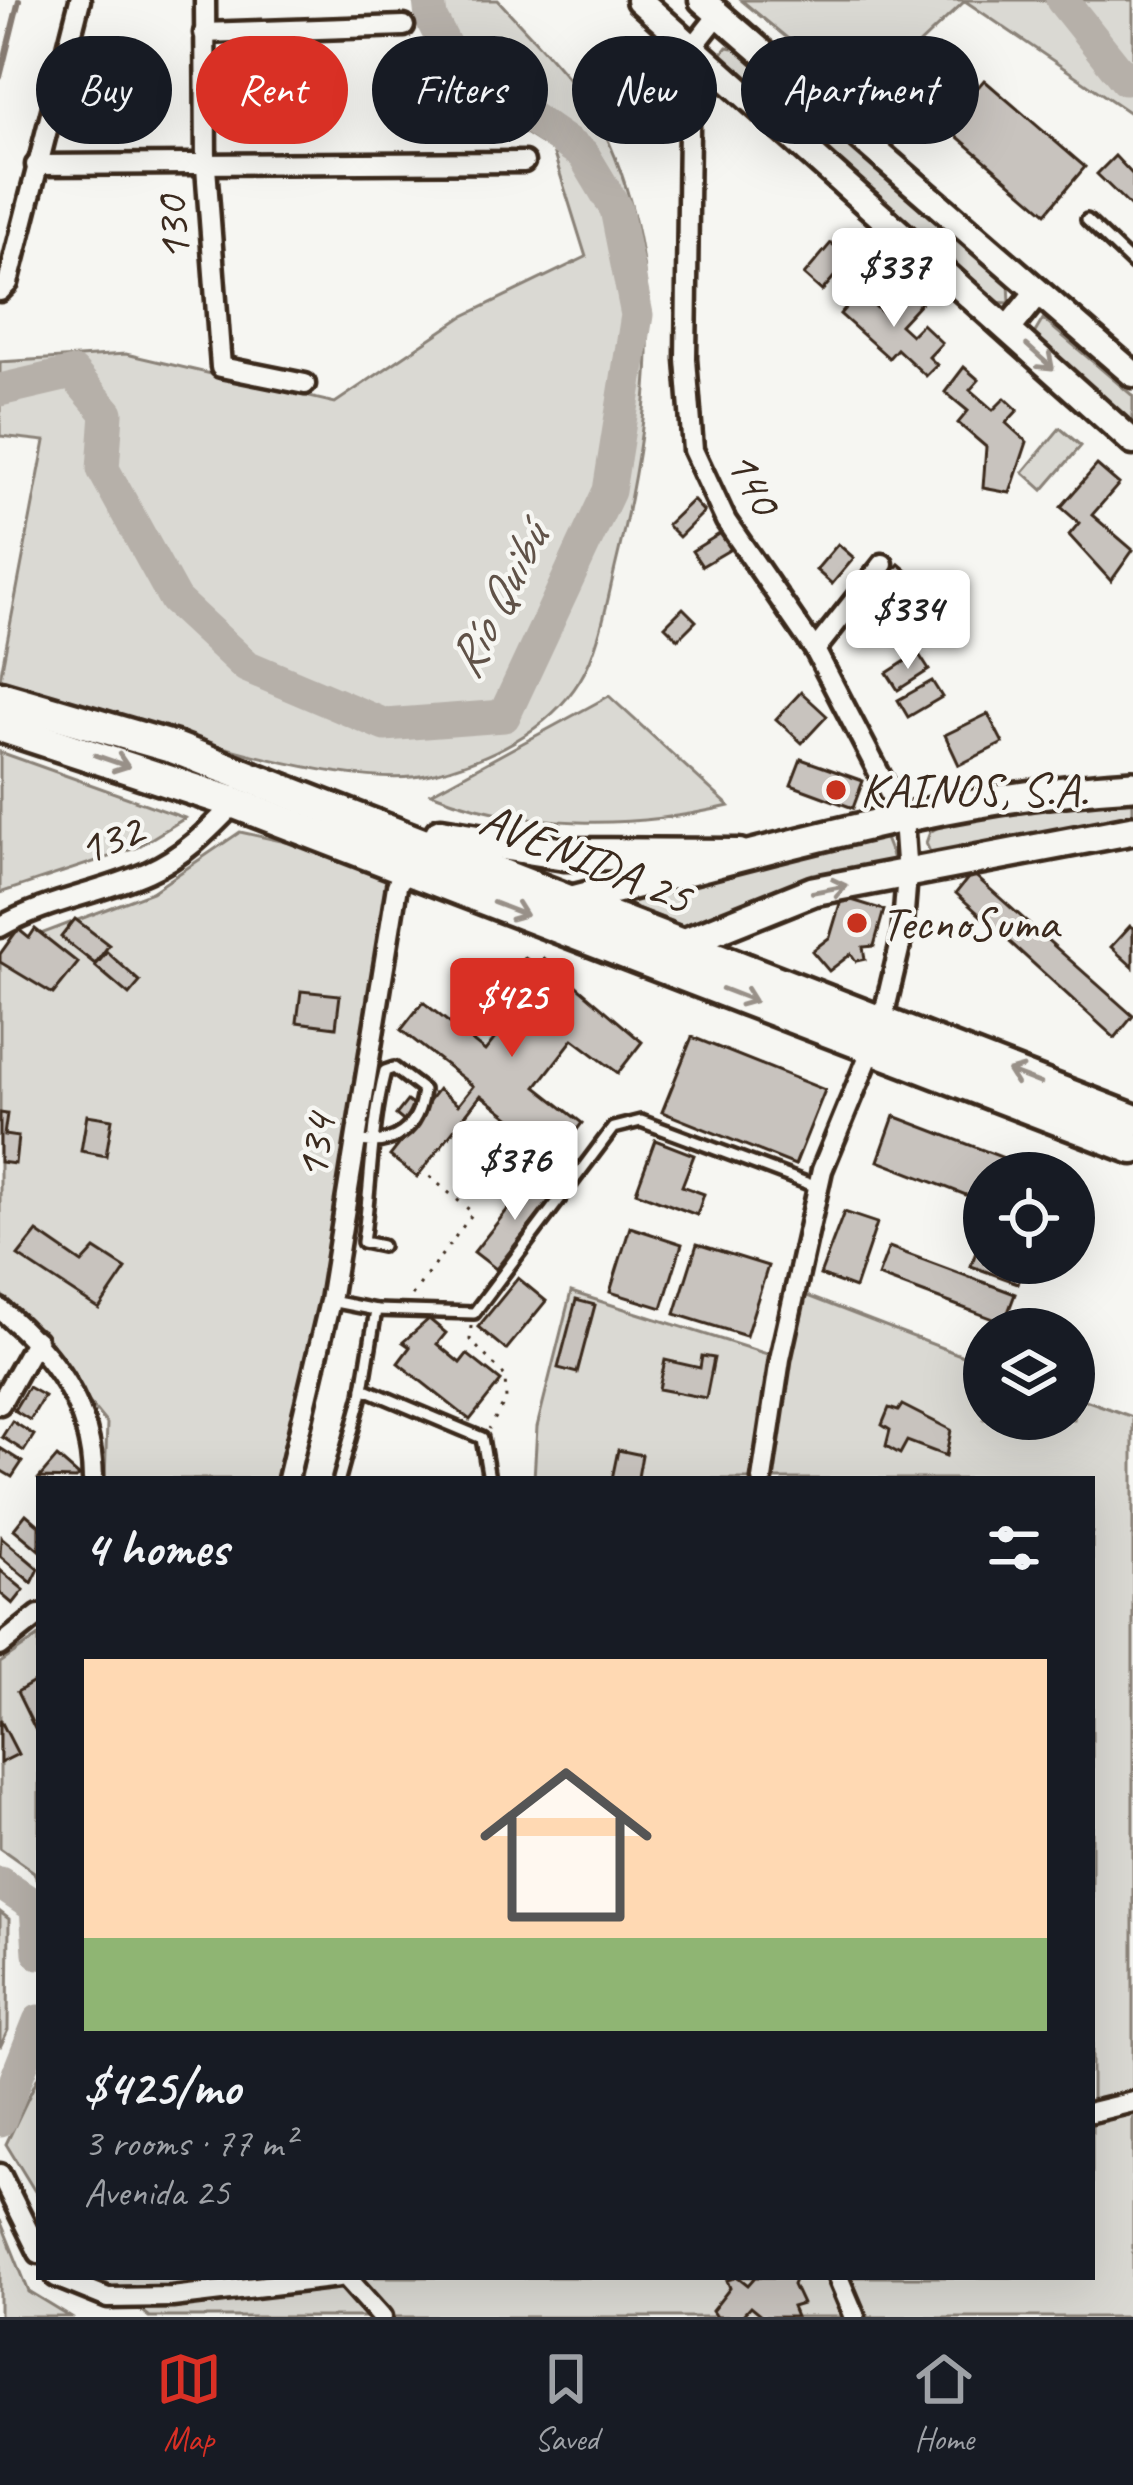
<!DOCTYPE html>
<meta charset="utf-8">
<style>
:root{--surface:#171b24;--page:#242831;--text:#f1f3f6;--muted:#9ea1a6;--line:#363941;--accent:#d93025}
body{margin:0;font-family:Caveat,sans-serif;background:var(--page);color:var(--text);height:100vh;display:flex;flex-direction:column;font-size:45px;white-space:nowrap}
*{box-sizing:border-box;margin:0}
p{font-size:39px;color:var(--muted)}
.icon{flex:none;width:66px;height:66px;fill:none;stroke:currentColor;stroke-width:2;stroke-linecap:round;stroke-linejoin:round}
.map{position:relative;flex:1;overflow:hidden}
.side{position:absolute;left:36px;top:1476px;width:1059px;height:804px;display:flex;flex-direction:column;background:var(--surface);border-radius:0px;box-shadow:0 12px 48px #0002}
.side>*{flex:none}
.banner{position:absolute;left:36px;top:36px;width:1062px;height:108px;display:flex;gap:24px}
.controls{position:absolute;left:963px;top:1152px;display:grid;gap:24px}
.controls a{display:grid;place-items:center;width:132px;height:132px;border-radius:50%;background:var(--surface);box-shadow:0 12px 48px #0002;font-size:60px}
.price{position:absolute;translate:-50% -102px;padding:0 27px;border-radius:12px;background:#fff;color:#222;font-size:39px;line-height:78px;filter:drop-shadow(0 3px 6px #0008)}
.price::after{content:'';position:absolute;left:50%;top:72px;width:36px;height:27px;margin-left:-18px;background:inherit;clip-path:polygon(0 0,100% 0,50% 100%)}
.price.selected{background:var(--accent);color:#fff}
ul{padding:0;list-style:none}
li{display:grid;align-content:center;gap:24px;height:636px;padding:0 48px}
li span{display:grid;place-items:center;height:372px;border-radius:0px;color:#555}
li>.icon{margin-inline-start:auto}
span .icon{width:216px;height:216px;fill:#fffc;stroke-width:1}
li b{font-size:51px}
h2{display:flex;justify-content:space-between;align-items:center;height:144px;padding:0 48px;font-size:51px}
.pill{padding:0 42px;border-radius:54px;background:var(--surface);box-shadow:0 12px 48px #0002;font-size:42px;line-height:108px}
.pill.selected{background:var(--accent);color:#fff}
.menu{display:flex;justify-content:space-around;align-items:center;height:168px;border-top:3px solid var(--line);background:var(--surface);font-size:33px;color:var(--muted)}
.menu a{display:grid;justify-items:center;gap:6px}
.menu .selected{color:var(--accent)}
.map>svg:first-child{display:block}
.green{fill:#dad9d3;stroke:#8a8278;stroke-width:3}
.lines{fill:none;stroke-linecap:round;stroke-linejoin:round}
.stream{stroke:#857a71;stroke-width:6}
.river{stroke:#b6b0a9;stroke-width:33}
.building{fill:#c8c3be;stroke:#3b2a1e;stroke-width:3}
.service-casing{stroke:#3b2a1e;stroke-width:18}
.minor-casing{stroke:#3b2a1e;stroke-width:27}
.tertiary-casing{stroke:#3b2a1e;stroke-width:33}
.secondary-casing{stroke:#3b2a1e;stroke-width:36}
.primary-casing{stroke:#3b2a1e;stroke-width:39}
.path{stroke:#3b2a1e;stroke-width:3;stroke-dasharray:3 9;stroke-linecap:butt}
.service{stroke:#f6f6f2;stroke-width:9}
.minor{stroke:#f6f6f2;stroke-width:18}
.tertiary{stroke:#f6f6f2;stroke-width:24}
.secondary{stroke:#f6f6f2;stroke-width:27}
.primary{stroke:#f6f6f2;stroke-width:30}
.oneway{stroke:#989088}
.poi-dot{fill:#c8321e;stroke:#f6f6f2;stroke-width:4.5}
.labels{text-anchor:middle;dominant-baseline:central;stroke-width:9;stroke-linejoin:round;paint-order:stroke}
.street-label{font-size:48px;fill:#3b2a1e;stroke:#f6f6f2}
.poi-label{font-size:48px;fill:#3b2a1e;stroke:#f6f6f2;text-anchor:start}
.water-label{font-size:51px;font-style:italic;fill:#605248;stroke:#f6f6f2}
</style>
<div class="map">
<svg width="1133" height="2317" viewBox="0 0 1133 2317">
<rect width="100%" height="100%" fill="#f6f6f2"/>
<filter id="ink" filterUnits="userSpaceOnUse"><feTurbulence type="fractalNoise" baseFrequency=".00833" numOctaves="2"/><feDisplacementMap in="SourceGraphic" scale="24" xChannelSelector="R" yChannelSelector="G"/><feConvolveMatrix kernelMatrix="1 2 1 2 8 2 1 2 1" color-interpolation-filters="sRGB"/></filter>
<g filter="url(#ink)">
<g class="green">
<path d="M417,0H498C536,43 586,89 609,142C670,281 650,425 615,568C607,602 599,650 580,680C548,732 487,760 431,774C340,797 97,707 0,679L45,441L0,436V362L126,354L335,403L462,317L586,257L553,151L454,88L416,15Z"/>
<path d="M741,0H1133V115L965,1L861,99Z"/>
<path d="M727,47L738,49L1009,283L1010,303L992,302L719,57Z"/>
<path d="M1043,319L1133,396V429L1033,336Z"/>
<path d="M1060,428L1081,446L1043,490L1023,472Z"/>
<path d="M609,696L729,806C632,829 524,830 431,793Z"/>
<path d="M0,752L185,818L136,848L0,893Z"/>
<path d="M1133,798V816L941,855L930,852L926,843L930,832L945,823L1084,800Z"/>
<path d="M240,832L401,867L301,1479H105L107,1424L0,1293V961L17,943L152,892Z"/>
<path d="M873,836H884L893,859L884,866L810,878L683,926L621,902Z"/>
<path d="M571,1292L780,1358L797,1292L984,1364V1419H1074V1396L1133,1417V2317H149L99,2277H1092V1479H534L537,1427Z"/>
<path d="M39,1636V1887L34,1872L0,1848V1663Z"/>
<path d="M0,1912L9,1919L8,2030L0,2047Z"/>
<path d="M39,2075V2198L6,2144Z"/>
<path d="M0,2220L29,2292L70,2317H0Z"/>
</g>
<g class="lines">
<path class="stream" d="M0,77L19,0"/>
<g class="river">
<path d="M1062,0L1125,79L1133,77"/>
<path d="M0,390L73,373L107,413L103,469L175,600L246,666L385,725L504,716L609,491L637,315L616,209L583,154L455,65L431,18L429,0"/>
<path d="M0,1883L36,1907L39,1953"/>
<path d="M0,2120L39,2021"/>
</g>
</g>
<g class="building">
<path d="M984,80L1085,167L1046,213L945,126Z"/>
<path d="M1115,156L1133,175V209L1097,174Z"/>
<path d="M831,243L850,258L822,291L804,275Z"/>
<path d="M911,289L923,300L900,325L911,335L922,324L942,343L929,357L937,365L926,376L897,349L889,358L840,314L859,292L886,316Z"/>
<path d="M964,367L979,380L970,390L993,410L1005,398L1018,410L1006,423L1027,442L1010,493L983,488L986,447L958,423L968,411L945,392Z"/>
<path d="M1097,465L1119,484L1092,515L1133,550L1111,581L1069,535L1079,523L1061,507Z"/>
<path d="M693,500L704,512L679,537L667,525Z"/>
<path d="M721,533L731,549L702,566L692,551Z"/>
<path d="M838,544L854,558L832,584L816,570Z"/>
<path d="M899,564L937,596L918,618L881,586Z"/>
<path d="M683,608L696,621L678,639L665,626Z"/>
<path d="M918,653L929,670L898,690L887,673Z"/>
<path d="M932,681L942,697L908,717L898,700Z"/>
<path d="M801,692L827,716L802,743L776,719Z"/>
<path d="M988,714L1003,743L959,765L945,735Z"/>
<path d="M801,759L863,781L853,808L791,785Z"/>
<path d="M972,873L1133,1016L1115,1038L956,893Z"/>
<path d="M842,897L884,910L874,946L863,947L865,959L856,961L851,954L829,971L812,951L830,937Z"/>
<path d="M75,919L109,945L95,964L61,937Z"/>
<path d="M1130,926L1133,928V967L1111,947Z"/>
<path d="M18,929L29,938L35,929L78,963L53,994L0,962V954Z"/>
<path d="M107,952L140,982L129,995L95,966Z"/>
<path d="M525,958L538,967L544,958L642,1042L618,1073L573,1039L536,1087L582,1123L558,1155L481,1095L417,1177L390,1156L412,1128L396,1115L407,1101L421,1111L438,1089L458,1105L473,1086L401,1030L423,1002L485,1051L508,1022L487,1006Z"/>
<path d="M301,991L340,995L336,1027L297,1022Z"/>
<path d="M692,1037L825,1090L795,1165L662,1112Z"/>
<path d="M0,1113L7,1114L4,1135L18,1137L15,1164L0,1162Z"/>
<path d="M87,1115L112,1119L106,1156L81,1151Z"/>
<path d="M894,1116L1043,1173H984V1202L878,1161Z"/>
<path d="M655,1140L694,1155L682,1186L704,1194L697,1215L636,1192Z"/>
<path d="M534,1176L556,1193L496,1269L474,1252Z"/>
<path d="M844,1212L877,1223L855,1288L820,1275Z"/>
<path d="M630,1227L682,1244L662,1308L610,1292Z"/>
<path d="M984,1229V1263H1026L1018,1283L971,1266Z"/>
<path d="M37,1232L82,1263L95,1249L126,1269L99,1309L18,1256Z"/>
<path d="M697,1244L768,1266L746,1336L675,1314Z"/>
<path d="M889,1247L1015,1294L1004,1323L878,1276Z"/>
<path d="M518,1278L546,1301L506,1350L478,1327Z"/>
<path d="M576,1300L595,1305L577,1373L558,1368Z"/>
<path d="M429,1319L446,1333L437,1344L460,1363L467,1354L501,1381L470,1420L398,1363L410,1347L403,1342Z"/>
<path d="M702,1356L714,1358L706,1398L659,1389L665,1360L700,1368Z"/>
<path d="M28,1387L44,1396L30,1420L14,1410Z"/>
<path d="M902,1405L951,1430L946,1456L907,1441L900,1454L886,1446L890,1430L882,1425L889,1408L898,1411Z"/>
<path d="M12,1421L34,1435L24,1451L2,1437Z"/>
<path d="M0,1448L22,1462L12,1477L0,1470Z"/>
<path d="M618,1450L642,1455L638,1477L652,1479H612Z"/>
<path d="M57,1457L79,1476L76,1479L39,1478Z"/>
<path d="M26,1514L39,1525V1550L14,1529Z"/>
<path d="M1,1537L39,1569L32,1583L0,1556Z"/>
<path d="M0,1570L24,1590L13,1604L0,1593Z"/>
<path d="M39,1679V1737L17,1692Z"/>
<path d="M0,1719L18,1754L0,1763Z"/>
<path d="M738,2277L748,2285L755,2277H796L793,2285L802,2304L792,2307L796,2317H762L750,2307L741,2317H716L712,2311L730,2288L727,2280Z"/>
</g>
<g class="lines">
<defs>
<g id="service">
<path d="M1087,220L1133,264"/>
<path d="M355,1140C393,1148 419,1130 423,1090L394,1068L385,1071C371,1125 371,1186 363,1242L382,1246"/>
<path d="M330,1301L376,1310L362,1395L339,1479"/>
<path d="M376,1310L474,1313L613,1128L641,1121L817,1187"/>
<path d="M363,1388L482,1438L489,1479"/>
</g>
<g id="minor">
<path d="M205,0L206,167L221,367L305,384"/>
<path d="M719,14L690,51L686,359L693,450L726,521L815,650L903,819L907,875L902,937L882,1022"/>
<path d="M204,33L404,26"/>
<path d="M36,165L524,162"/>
<path d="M0,291L8,283L80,0"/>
<path d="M815,650L883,564"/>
<path d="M0,927C47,900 99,894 148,872C184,856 208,831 235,803"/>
<path d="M0,1309C54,1355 92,1406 93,1479"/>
<path d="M0,1404L36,1340"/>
<path d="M288,1479L330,1301L397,886L407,862"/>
<path d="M762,1479L780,1359L822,1170L873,1046"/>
<path d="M0,1646L39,1615"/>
<path d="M1092,2112L1133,2102"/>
<path d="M0,2174L39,2253"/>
<path d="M56,2277L108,2298L172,2297L339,2277"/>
<path d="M346,2277L382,2317"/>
<path d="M838,2277L855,2317"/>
</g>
<g id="tertiary">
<path d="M639,0L1133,442"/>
<path d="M702,0L1133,374"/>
<path d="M1008,329L1038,292"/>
</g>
<g id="secondary">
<path d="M572,900C757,855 942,796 1133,785"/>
<path d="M681,944L813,891L1133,830"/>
</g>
<g id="primary">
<path d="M0,697L175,748L1133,1120"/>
<path d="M0,726L235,803L1133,1148"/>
<path d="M441,834L565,854L739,855"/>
</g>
</defs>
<use href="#service" class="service-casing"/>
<use href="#minor" class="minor-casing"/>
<use href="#tertiary" class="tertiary-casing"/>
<use href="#secondary" class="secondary-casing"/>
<use href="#primary" class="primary-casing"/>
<g class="path">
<path d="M412,1295L473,1213L422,1170"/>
<path d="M471,1326L470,1340L505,1376L506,1400L489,1429"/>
</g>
<use href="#service" class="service"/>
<use href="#minor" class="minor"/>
<use href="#tertiary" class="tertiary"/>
<use href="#secondary" class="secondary"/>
<use href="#primary" class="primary"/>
</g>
<defs><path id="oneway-shaft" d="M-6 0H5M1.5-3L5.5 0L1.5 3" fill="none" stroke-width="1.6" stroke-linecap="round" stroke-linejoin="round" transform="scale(3)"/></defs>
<g class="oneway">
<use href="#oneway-shaft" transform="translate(1040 357) rotate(42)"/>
<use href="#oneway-shaft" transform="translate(112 761) rotate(19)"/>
<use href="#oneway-shaft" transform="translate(830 889) rotate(-11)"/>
<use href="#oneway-shaft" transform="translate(510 909) rotate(21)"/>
<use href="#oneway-shaft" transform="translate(739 995) rotate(21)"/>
<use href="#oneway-shaft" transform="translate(1024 1077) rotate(-159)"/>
</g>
</g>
<g class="poi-dot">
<circle cx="836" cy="790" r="12"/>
<circle cx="857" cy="923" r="12"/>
</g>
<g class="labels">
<g class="street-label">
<text transform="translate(172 229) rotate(-94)">130</text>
<text transform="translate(754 482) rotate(62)">140</text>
<text transform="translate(110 839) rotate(-21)">132</text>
<text transform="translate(586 858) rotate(22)">AVENIDA 25</text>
<text transform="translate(315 1147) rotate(-81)">134</text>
</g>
<g class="poi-label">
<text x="860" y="790">KAINOS, S.A.</text>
<text x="881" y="923">TecnoSuma</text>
</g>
<g class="water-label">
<text transform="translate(497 601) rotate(-63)">Río Quibú</text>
</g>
</g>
</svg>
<div class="controls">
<a><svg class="icon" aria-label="locate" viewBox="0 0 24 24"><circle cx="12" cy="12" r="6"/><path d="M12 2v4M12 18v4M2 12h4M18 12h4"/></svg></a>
<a><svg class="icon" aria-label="layers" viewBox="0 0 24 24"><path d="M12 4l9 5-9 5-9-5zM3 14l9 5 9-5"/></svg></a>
</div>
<b class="price" style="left:894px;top:330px">$337</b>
<b class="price" style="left:908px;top:672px">$334</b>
<b class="price selected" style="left:512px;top:1060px">$425</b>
<b class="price" style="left:515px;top:1223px">$376</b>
<div class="banner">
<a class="pill">Buy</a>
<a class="pill selected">Rent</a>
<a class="pill">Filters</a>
<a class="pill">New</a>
<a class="pill">Apartment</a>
</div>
<section class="side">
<h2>4 homes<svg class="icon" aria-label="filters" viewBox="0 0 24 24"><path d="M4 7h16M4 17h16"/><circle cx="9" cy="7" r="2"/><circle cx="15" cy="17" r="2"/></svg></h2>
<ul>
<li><span style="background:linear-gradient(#ffd9b3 75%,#8fb573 0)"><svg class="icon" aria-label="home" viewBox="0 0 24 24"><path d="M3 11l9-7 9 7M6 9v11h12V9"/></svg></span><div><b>$425/mo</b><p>3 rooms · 77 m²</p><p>Avenida 25</p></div></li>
</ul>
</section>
</div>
<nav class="menu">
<a class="selected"><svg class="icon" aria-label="map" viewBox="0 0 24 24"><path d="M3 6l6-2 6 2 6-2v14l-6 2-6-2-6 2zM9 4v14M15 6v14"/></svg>Map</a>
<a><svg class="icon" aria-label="saved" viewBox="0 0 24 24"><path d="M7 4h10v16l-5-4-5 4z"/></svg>Saved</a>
<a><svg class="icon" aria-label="home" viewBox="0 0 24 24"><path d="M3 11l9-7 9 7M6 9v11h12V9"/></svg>Home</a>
</nav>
